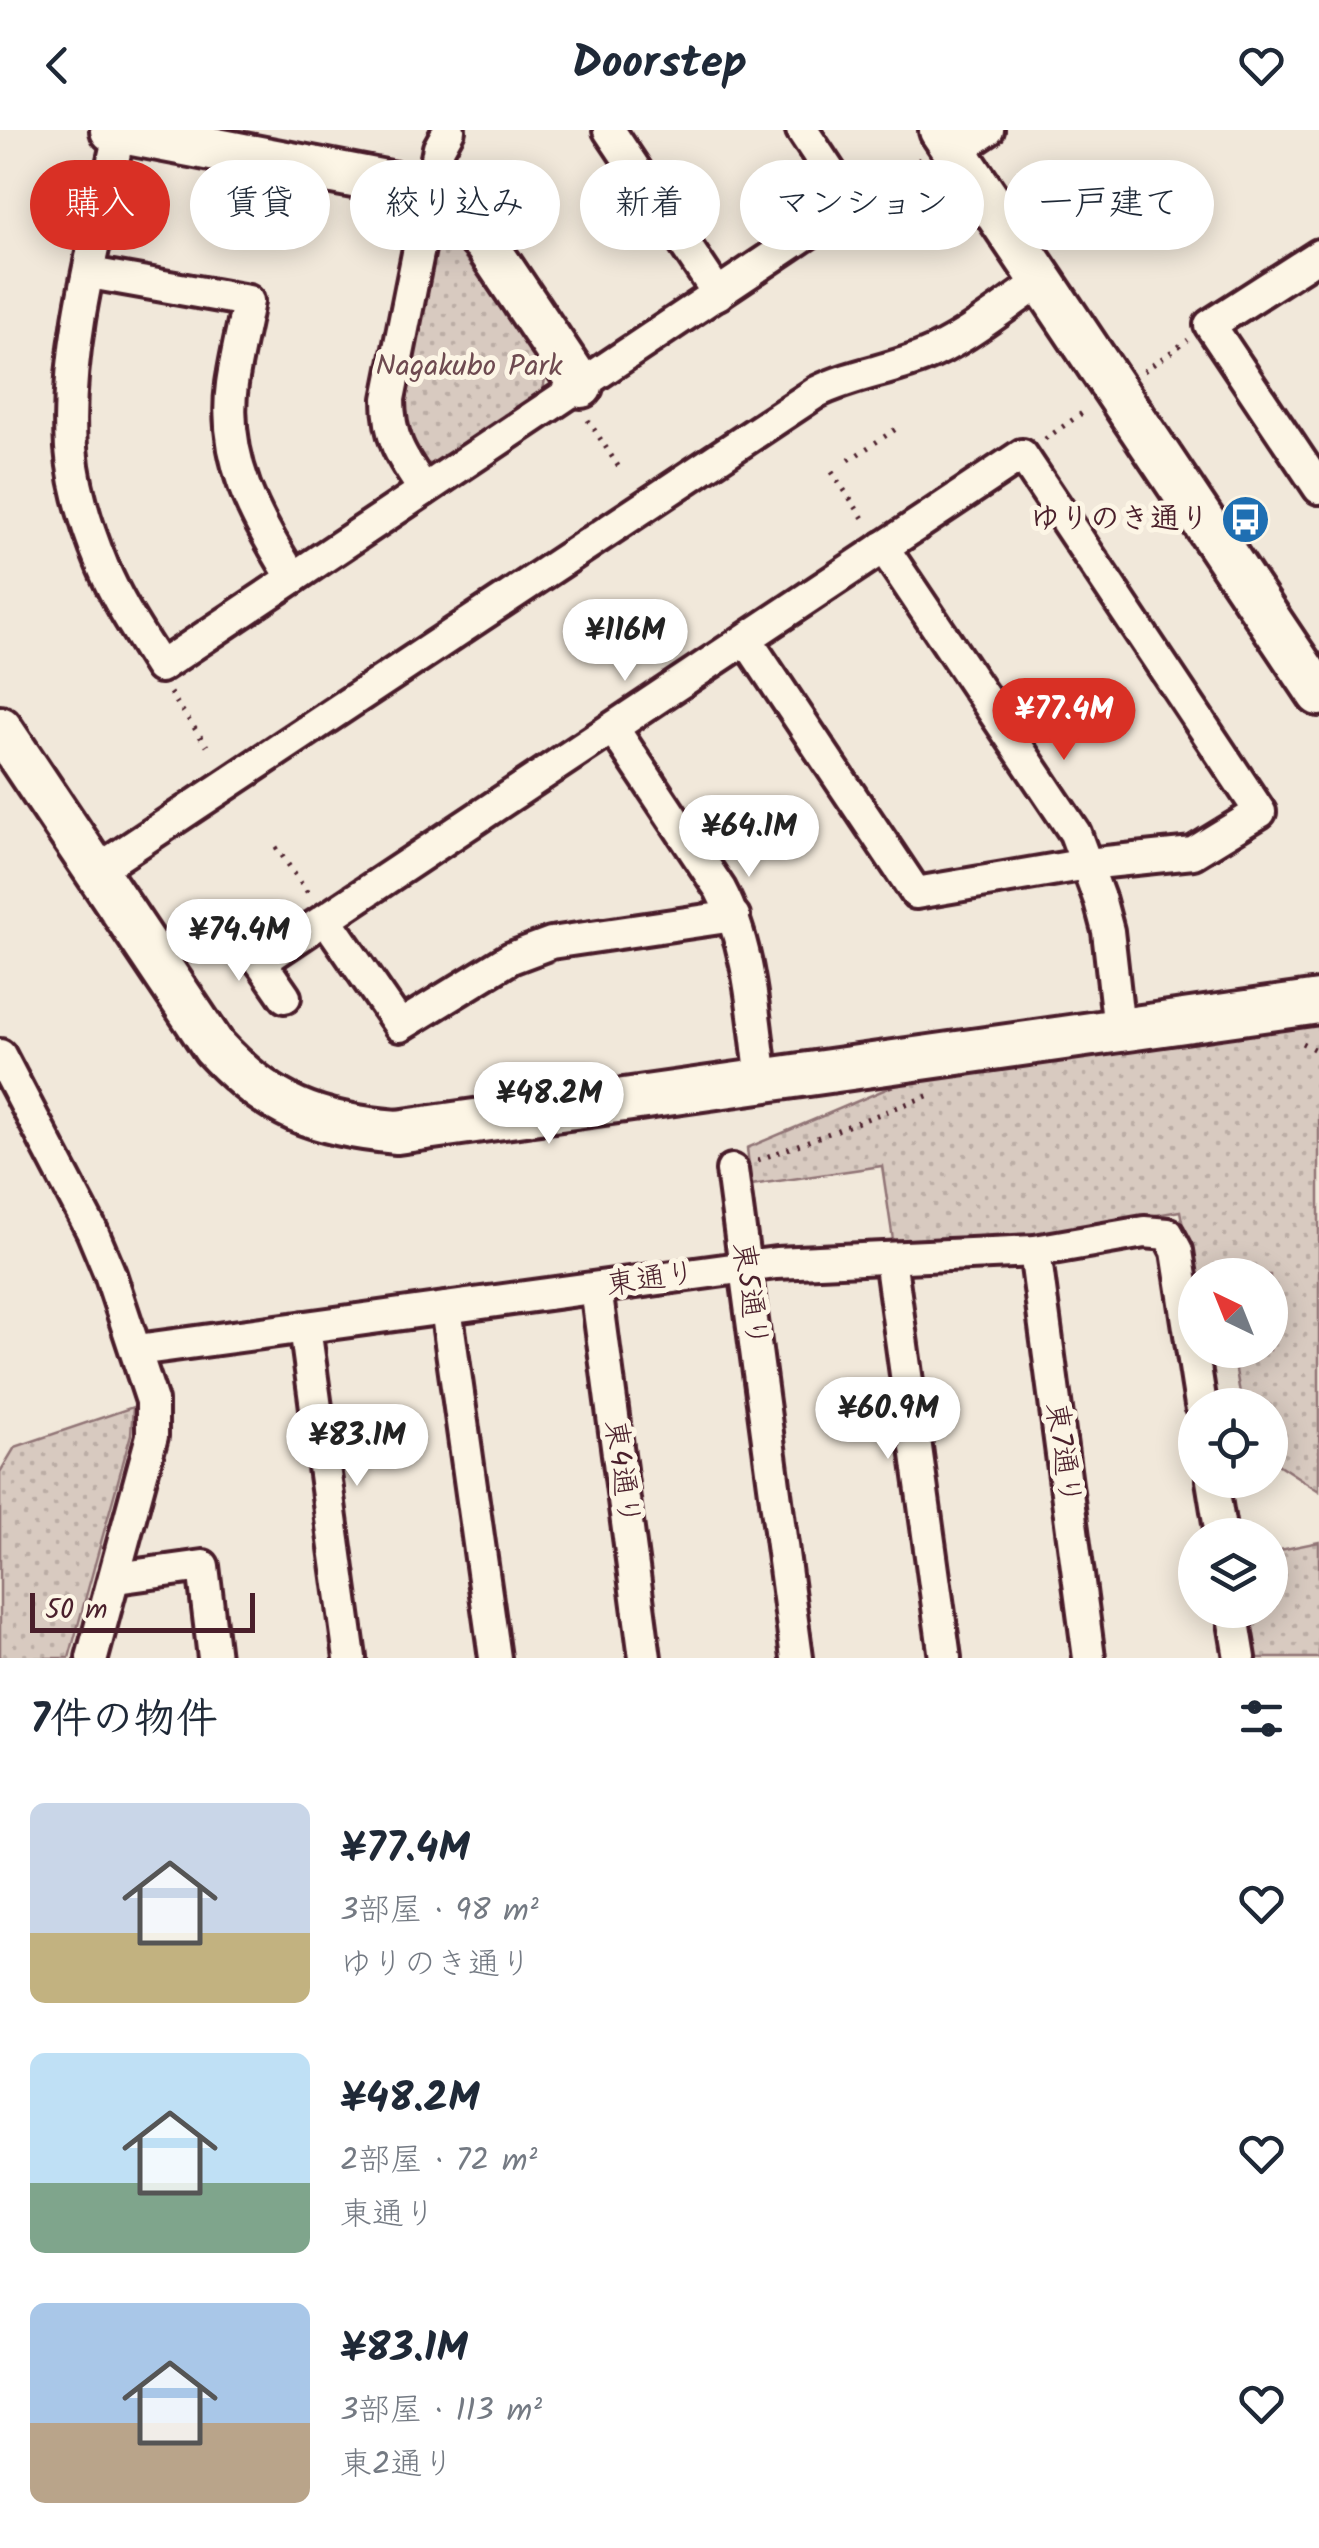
<!DOCTYPE html>
<html lang="ja">
<meta charset="utf-8">
<style>
:root{--surface:#fff;--page:#f2f2f3;--text:#1f2937;--muted:#747a83;--accent:#d93025}
body{margin:0;font-family:Kalam,"Klee One",sans-serif;background:var(--page);color:var(--text);height:100vh;display:flex;flex-direction:column;font-size:38px;white-space:nowrap}
*{box-sizing:border-box;margin:0}
p{font-size:32px;color:var(--muted)}
.icon{flex:none;width:55px;height:55px;fill:none;stroke:currentColor;stroke-width:2;stroke-linecap:round;stroke-linejoin:round}
.map{position:relative;height:1528px;overflow:hidden}
.panel{display:flex;flex-direction:column;background:var(--surface);flex:1}
.panel>*{flex:none}
.hud{position:absolute;left:30px;top:30px;width:1260px;height:90px;display:flex;gap:20px}
.needle{width:65px;rotate:317deg}
.controls{position:absolute;left:1178px;top:1128px;display:grid;gap:20px}
.controls a{display:grid;place-items:center;width:110px;height:110px;border-radius:50%;background:var(--surface);box-shadow:0 5px 25px #0003;font-size:50px}
.scale{position:absolute;left:30px;bottom:25px;width:225px;box-sizing:border-box;padding-left:10px;border:5px solid #4a1f2b;border-top:0;font-size:28px;line-height:35px;white-space:nowrap;color:#4a1f2b;-webkit-text-stroke:8px #fcf5e5;paint-order:stroke}
.price{position:absolute;translate:-50% -85px;padding:0 22px;border-radius:35px;background:#fff;color:#222;font-size:32px;line-height:65px;filter:drop-shadow(0 2px 5px #0008)}
.price::after{content:'';position:absolute;left:50%;top:60px;width:30px;height:22px;margin-left:-15px;background:inherit;clip-path:polygon(0 0,100% 0,50% 100%)}
.price.selected{background:var(--accent);color:#fff}
ul{padding:0;list-style:none}
li{display:flex;align-items:center;gap:30px;height:250px;padding:0 30px}
li span{display:grid;place-items:center;flex:none;width:280px;height:200px;border-radius:15px;color:#555}
li>.icon{margin-inline-start:auto}
span .icon{width:120px;height:120px;fill:#fffc;stroke-width:1}
li b{font-size:42px}
h2{display:flex;justify-content:space-between;align-items:center;height:120px;padding:0 30px;font-size:42px}
.pill{padding:0 35px;border-radius:45px;background:var(--surface);box-shadow:0 5px 25px #0003;font-size:35px;line-height:90px}
.pill.selected{background:var(--accent);color:#fff}
header{display:flex;justify-content:space-between;align-items:center;height:130px;padding:0 30px;background:var(--surface);font-size:45px;font-weight:800}
.map>svg:first-child{display:block}
.grass{fill:url(#grass-dots);stroke:#917476;stroke-width:2.5}
.lines{fill:none;stroke-linecap:round;stroke-linejoin:round}
.street-casing{stroke:#4a1f2b;stroke-width:38}
.secondary-casing{stroke:#4a1f2b;stroke-width:50}
.path{stroke:#4a1f2b;stroke-width:5;stroke-dasharray:2.5 8;stroke-linecap:butt}
.street{stroke:#fcf5e5;stroke-width:30}
.secondary{stroke:#fcf5e5;stroke-width:42}
.labels{text-anchor:middle;dominant-baseline:central;stroke-width:10;stroke-linejoin:round;paint-order:stroke}
.park-label{font-size:30px;fill:#6e4a50;stroke:#fcf5e5}
.poi-label{font-size:30px;font-weight:bold;fill:#4a1f2b;stroke:#fcf5e5;text-anchor:end}
.street-label{font-size:30px;fill:#4a1f2b;stroke:#fcf5e5}
</style>
<header><svg class="icon" aria-label="back" viewBox="0 0 24 24"><path d="M15 5l-7 7 7 7"/></svg>Doorstep<svg class="icon" aria-label="heart" viewBox="0 0 24 24"><path d="M12 20l-8-8c-3-5 5-10 8-4 3-6 11-1 8 4z"/></svg></header>
<div class="map">
<svg width="1319" height="1528" viewBox="0 0 1319 1528">
<defs>
<pattern id="grass-dots" width="8" height="8" patternUnits="userSpaceOnUse" patternTransform="scale(2.5)"><rect width="8" height="8" fill="#d8cac0"/><path d="M2 2h.1M6 6h.1" fill="none" stroke="#bbada5" stroke-width="1.8" stroke-linecap="round"/></pattern>
</defs>
<rect width="100%" height="100%" fill="#f1e8da"/>
<filter id="ink" filterUnits="userSpaceOnUse"><feTurbulence type="fractalNoise" baseFrequency=".01" numOctaves="2"/><feDisplacementMap in="SourceGraphic" scale="20" xChannelSelector="R" yChannelSelector="G"/><feConvolveMatrix kernelMatrix="1 2 1 2 8 2 1 2 1" color-interpolation-filters="sRGB"/></filter>
<g filter="url(#ink)">
<g class="grass">
<path d="M447,102L546,242L543,261L431,334L420,332L409,316L401,269L435,103Z"/>
<path d="M1319,890V1361L1270,1329V1275H1242L1233,1223L1207,1225V1220H1270V1145H1195V1158L1180,1081L1045,1104L893,1110L882,1036L751,1055L747,1018L912,948Z"/>
<path d="M133,1277L131,1304L69,1528H0V1342L15,1317Z"/>
<path d="M1319,1412V1528H1248L1241,1480H1270V1422Z"/>
</g>
<g class="lines">
<defs>
<g id="street">
<path d="M120,0C98,101 64,215 71,318C74,358 88,401 103,437C118,473 140,505 160,537L851,74L802,0"/>
<path d="M609,0L718,164"/>
<path d="M955,22L988,0"/>
<path d="M1319,125L1210,195L1319,358"/>
<path d="M90,143L248,171C243,199 236,226 232,254C222,328 255,388 293,448"/>
<path d="M424,360C402,327 389,310 389,269L439,18L449,0"/>
<path d="M883,417L1075,703L1100,771L1108,801L1119,900"/>
<path d="M613,598L720,759C751,817 753,885 762,950"/>
<path d="M96,741L817,262C851,245 887,241 922,227C965,210 1004,176 1042,151"/>
<path d="M326,789L400,896L511,828L551,813L734,786"/>
<path d="M243,806L285,867"/>
<path d="M261,832L1022,325L1260,682L1193,723L1087,734L916,763L746,509"/>
<path d="M0,925L92,1101L110,1144L152,1271V1306L92,1528"/>
<path d="M732,1040L797,1528"/>
<path d="M1035,1121L1089,1528"/>
<path d="M890,1128L945,1528"/>
<path d="M596,1158L645,1528"/>
<path d="M446,1178L495,1528"/>
<path d="M305,1197L350,1528"/>
<path d="M137,1220L776,1133L1035,1121L1144,1102L1168,1104L1177,1121L1201,1275"/>
<path d="M1212,1350L1221,1405"/>
<path d="M116,1448L203,1436L214,1528"/>
<path d="M1232,1480L1240,1528"/>
</g>
<g id="secondary">
<path d="M112,0L406,56L444,73L485,113L581,256"/>
<path d="M941,0L1319,564"/>
<path d="M0,598L214,917C269,977 316,995 397,1002L1319,872"/>
</g>
</defs>
<use href="#street" class="street-casing"/>
<use href="#secondary" class="secondary-casing"/>
<g class="path">
<path d="M875,59L920,29"/>
<path d="M1144,241L1188,210"/>
<path d="M588,290L620,339"/>
<path d="M1045,309L1085,281"/>
<path d="M849,330L899,297"/>
<path d="M832,342L867,394"/>
<path d="M170,563L207,616"/>
<path d="M276,717L310,766"/>
<path d="M1302,913L1319,922"/>
<path d="M758,1030L930,965"/>
</g>
<use href="#street" class="street"/>
<use href="#secondary" class="secondary"/>
</g>
</g>
<defs>
<symbol id="bus-disc" viewBox="-11 -11 22 22"><circle r="9.5" fill="#1f6fb2" stroke="#fcf5e5"/><path d="M-5-6H5V4H4V6H2V4H-2V6H-4V4H-5ZM-3.5-4V0h7V-4ZM-3.5 1.2v1.5H-2V1.2ZM2 1.2v1.5H3.5V1.2Z" fill="#fff"/></symbol>
</defs>
<g fill-rule="evenodd">
<use href="#bus-disc" x="1218" y="362" width="55" height="55"/>
</g>
<g class="labels">
<g class="park-label">
<text x="469" y="237">Nagakubo Park</text>
</g>
<g class="poi-label">
<text x="1210" y="390">ゆりのき通り</text>
</g>
<g class="street-label">
<text transform="translate(651 1150) rotate(-8)">東通り</text>
<text transform="translate(749 1165) rotate(82)">東5通り</text>
<text transform="translate(1062 1324) rotate(82)">東7通り</text>
<text transform="translate(621 1343) rotate(82)">東4通り</text>
</g>
</g>
</svg>
<div class="controls">
<a><svg class="needle" viewBox="-14 -14 28 28"><path d="M0-13l5 13h-10z" fill="#e53935"/><path d="M0 13l5-13h-10z" fill="#747a83"/></svg></a>
<a><svg class="icon" aria-label="locate" viewBox="0 0 24 24"><circle cx="12" cy="12" r="6"/><path d="M12 2v4M12 18v4M2 12h4M18 12h4"/></svg></a>
<a><svg class="icon" aria-label="layers" viewBox="0 0 24 24"><path d="M12 4l9 5-9 5-9-5zM3 14l9 5 9-5"/></svg></a>
</div>
<div class="scale">50 m</div>
<b class="price" style="left:625px;top:554px">¥116M</b>
<b class="price selected" style="left:1064px;top:633px">¥77.4M</b>
<b class="price" style="left:749px;top:750px">¥64.1M</b>
<b class="price" style="left:239px;top:854px">¥74.4M</b>
<b class="price" style="left:549px;top:1017px">¥48.2M</b>
<b class="price" style="left:888px;top:1332px">¥60.9M</b>
<b class="price" style="left:357px;top:1359px">¥83.1M</b>
<div class="hud">
<a class="pill selected">購入</a>
<a class="pill">賃貸</a>
<a class="pill">絞り込み</a>
<a class="pill">新着</a>
<a class="pill">マンション</a>
<a class="pill">一戸建て</a>
</div>
</div>
<section class="panel">
<h2>7件の物件<svg class="icon" aria-label="filters" viewBox="0 0 24 24"><path d="M4 7h16M4 17h16"/><circle cx="9" cy="7" r="2"/><circle cx="15" cy="17" r="2"/></svg></h2>
<ul>
<li><span style="background:linear-gradient(#c9d6e8 65%,#c2b280 0)"><svg class="icon" aria-label="home" viewBox="0 0 24 24"><path d="M3 11l9-7 9 7M6 9v11h12V9"/></svg></span><div><b>¥77.4M</b><p>3部屋 · 98 m²</p><p>ゆりのき通り</p></div><svg class="icon" aria-label="heart" viewBox="0 0 24 24"><path d="M12 20l-8-8c-3-5 5-10 8-4 3-6 11-1 8 4z"/></svg></li>
<li><span style="background:linear-gradient(#bfe0f5 65%,#7fa58c 0)"><svg class="icon" aria-label="home" viewBox="0 0 24 24"><path d="M3 11l9-7 9 7M6 9v11h12V9"/></svg></span><div><b>¥48.2M</b><p>2部屋 · 72 m²</p><p>東通り</p></div><svg class="icon" aria-label="heart" viewBox="0 0 24 24"><path d="M12 20l-8-8c-3-5 5-10 8-4 3-6 11-1 8 4z"/></svg></li>
<li><span style="background:linear-gradient(#a9c7e8 60%,#b9a48a 0)"><svg class="icon" aria-label="home" viewBox="0 0 24 24"><path d="M3 11l9-7 9 7M6 9v11h12V9"/></svg></span><div><b>¥83.1M</b><p>3部屋 · 113 m²</p><p>東2通り</p></div><svg class="icon" aria-label="heart" viewBox="0 0 24 24"><path d="M12 20l-8-8c-3-5 5-10 8-4 3-6 11-1 8 4z"/></svg></li>
</ul>
</section>
